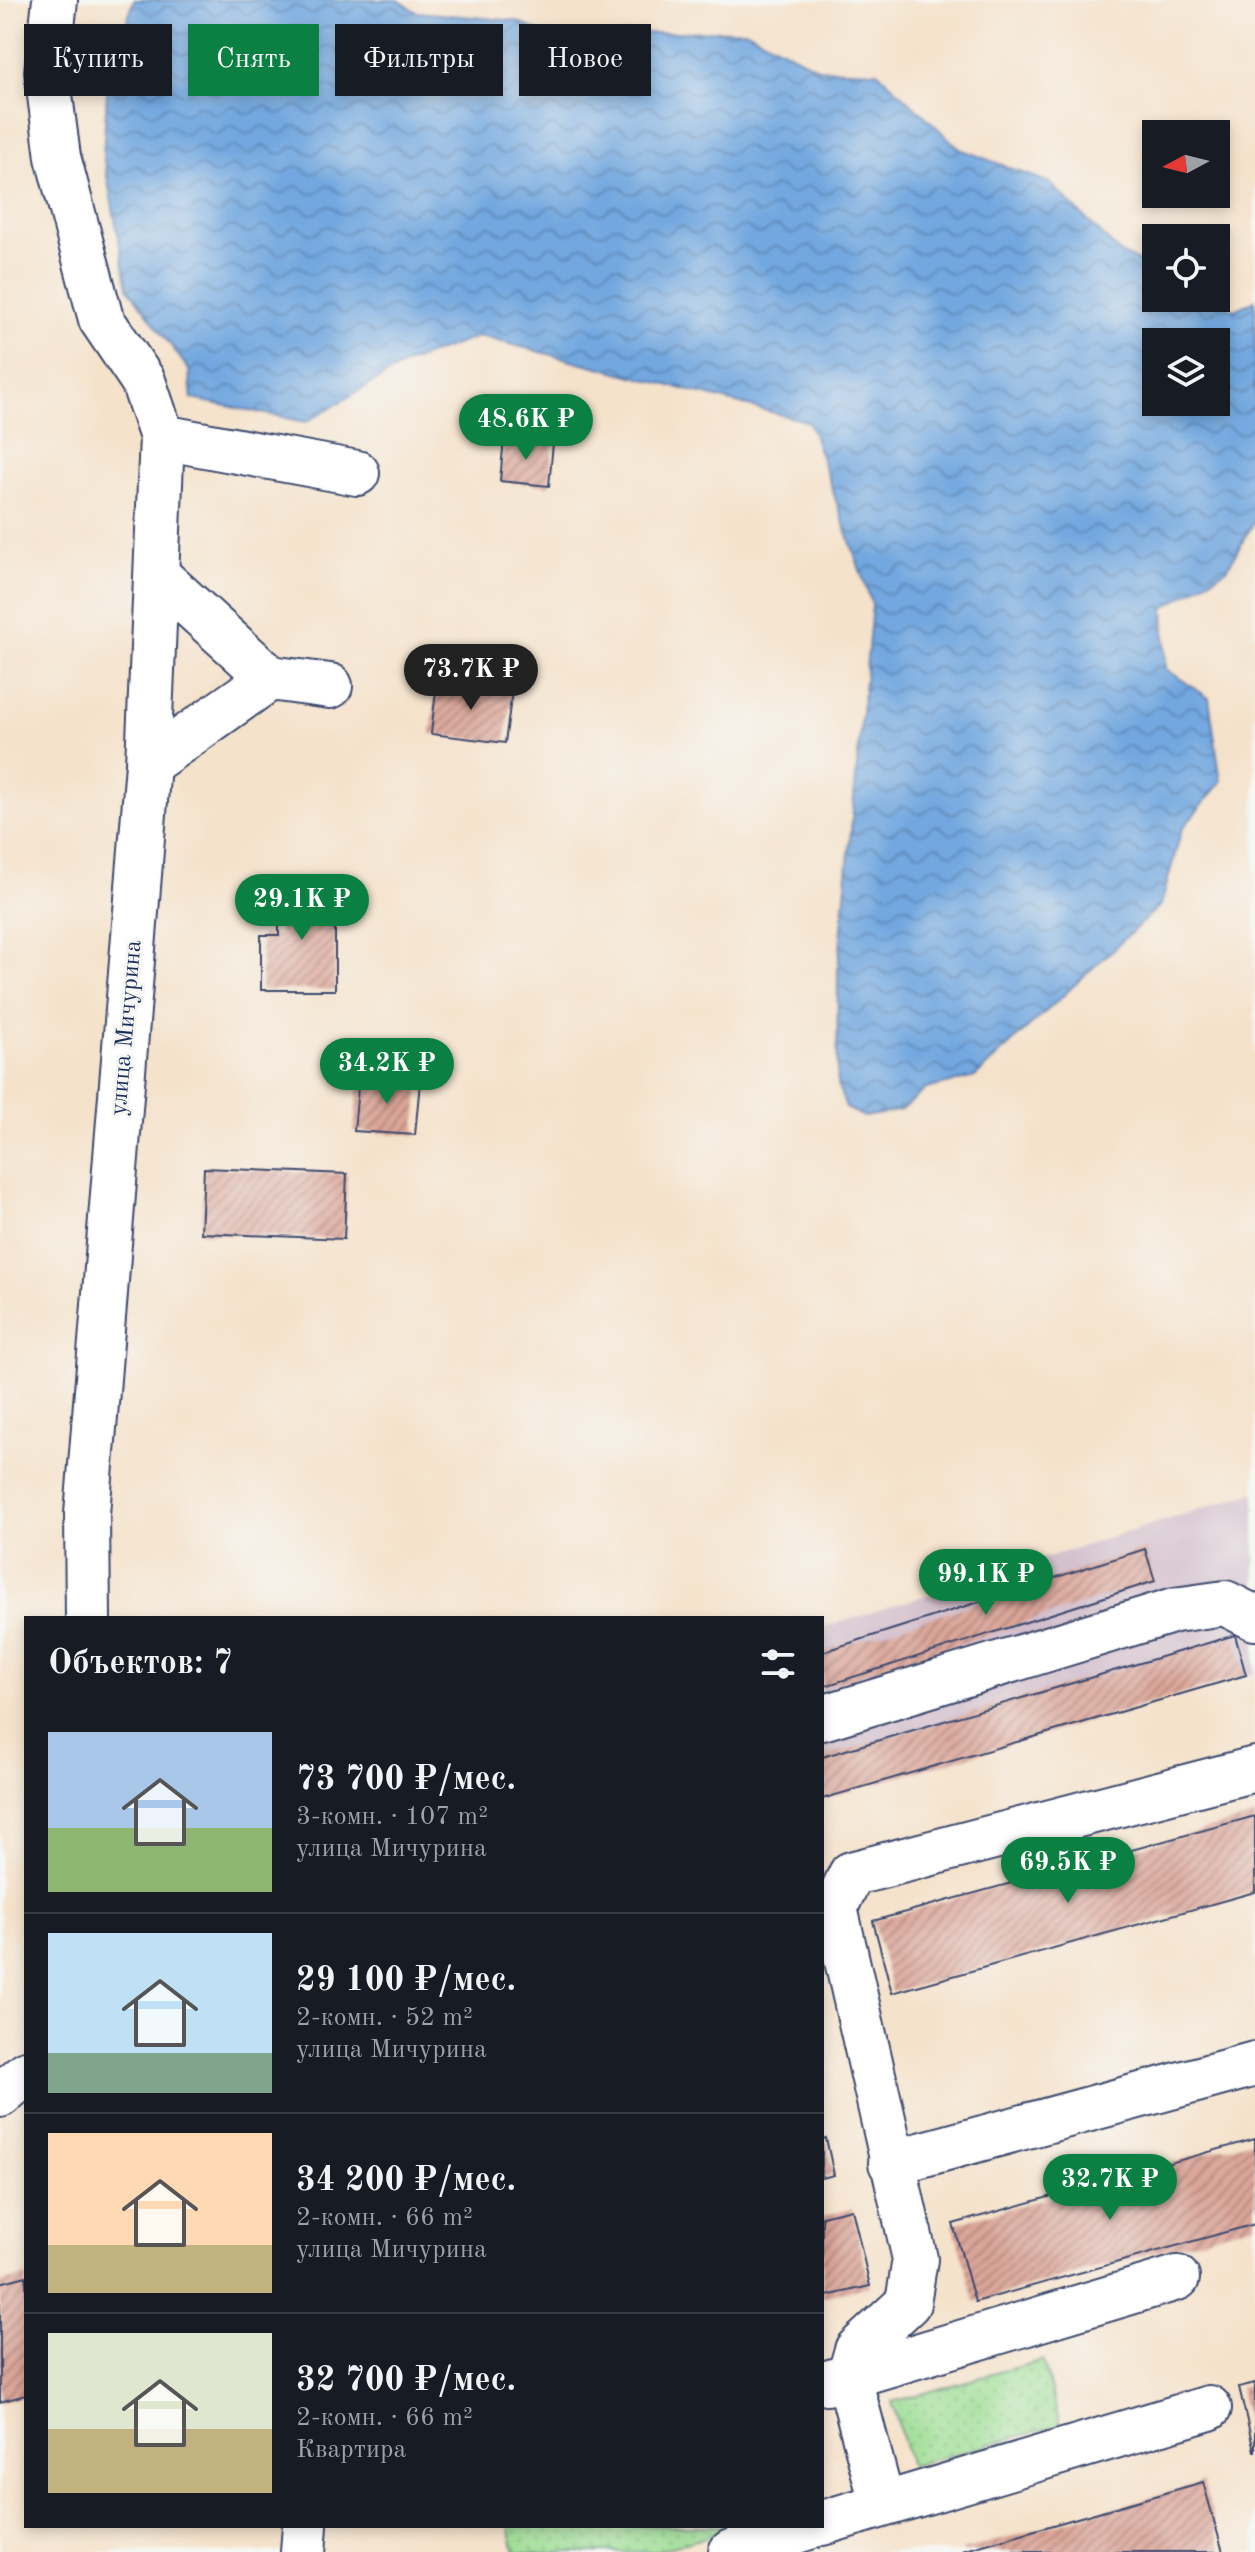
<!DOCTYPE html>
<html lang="ru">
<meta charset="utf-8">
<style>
:root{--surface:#171b24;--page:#242831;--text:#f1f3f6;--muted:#9ea1a6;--line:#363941;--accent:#0b8043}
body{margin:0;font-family:"Old Standard TT",serif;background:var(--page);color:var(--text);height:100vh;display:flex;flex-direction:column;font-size:30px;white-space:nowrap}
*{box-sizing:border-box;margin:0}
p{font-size:26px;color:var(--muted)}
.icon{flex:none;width:44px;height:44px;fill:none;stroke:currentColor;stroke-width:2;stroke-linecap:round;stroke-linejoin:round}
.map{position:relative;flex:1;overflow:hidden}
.panel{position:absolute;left:24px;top:1616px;width:800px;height:912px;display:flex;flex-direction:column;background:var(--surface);border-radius:0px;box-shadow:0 4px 12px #0003}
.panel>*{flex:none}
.hud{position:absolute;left:24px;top:24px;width:800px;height:72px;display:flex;gap:16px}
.needle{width:52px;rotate:263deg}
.tools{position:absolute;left:1142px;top:120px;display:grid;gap:16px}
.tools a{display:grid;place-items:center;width:88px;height:88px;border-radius:0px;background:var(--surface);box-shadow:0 4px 12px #0003;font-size:40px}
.price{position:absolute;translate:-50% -68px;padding:0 18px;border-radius:28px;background:var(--accent);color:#fff;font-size:26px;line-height:52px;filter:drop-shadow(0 2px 4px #0008)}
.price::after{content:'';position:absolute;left:50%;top:48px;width:24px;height:18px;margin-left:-12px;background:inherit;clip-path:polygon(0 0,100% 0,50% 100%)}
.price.selected{background:#222;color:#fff}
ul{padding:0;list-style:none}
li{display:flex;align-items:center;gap:24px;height:200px;padding:0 24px}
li+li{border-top:2px solid var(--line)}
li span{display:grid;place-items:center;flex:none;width:224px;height:160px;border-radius:0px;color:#555}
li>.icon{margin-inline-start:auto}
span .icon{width:96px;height:96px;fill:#fffc;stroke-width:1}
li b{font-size:34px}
h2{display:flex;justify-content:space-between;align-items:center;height:96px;padding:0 24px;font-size:34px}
.tag{padding:0 28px;border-radius:0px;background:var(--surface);box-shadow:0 4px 12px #0003;font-size:28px;line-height:72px}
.tag.selected{background:var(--accent);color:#fff}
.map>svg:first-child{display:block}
.industrial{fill:#d1bdcb}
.park{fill:url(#park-dots);stroke:#5c8679;stroke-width:2}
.water{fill:url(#water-waves);stroke:#466b9e;stroke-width:2;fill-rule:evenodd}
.building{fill:url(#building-hatch)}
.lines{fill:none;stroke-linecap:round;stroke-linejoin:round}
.minor-casing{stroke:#3c4a6e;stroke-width:48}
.minor{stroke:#fff;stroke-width:44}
.labels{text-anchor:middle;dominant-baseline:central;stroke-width:6;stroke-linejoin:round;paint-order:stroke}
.street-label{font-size:24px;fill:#1b2f5e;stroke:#f6f6f2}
</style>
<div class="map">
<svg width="1255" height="2552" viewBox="0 0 1255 2552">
<defs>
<pattern id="park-dots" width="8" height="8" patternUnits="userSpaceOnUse" patternTransform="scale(2)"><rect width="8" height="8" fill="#9ede94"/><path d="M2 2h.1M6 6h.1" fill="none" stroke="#88bf82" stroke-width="1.8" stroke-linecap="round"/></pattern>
<pattern id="water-waves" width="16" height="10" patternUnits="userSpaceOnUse" patternTransform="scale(2)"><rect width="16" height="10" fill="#72a7df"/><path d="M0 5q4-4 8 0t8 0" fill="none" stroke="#5d88b8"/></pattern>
<pattern id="building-hatch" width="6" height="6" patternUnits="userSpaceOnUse" patternTransform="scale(2)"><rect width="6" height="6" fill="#dba598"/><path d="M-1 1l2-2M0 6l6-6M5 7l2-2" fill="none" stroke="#b1877f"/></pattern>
</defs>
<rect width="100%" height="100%" fill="#f6f6f2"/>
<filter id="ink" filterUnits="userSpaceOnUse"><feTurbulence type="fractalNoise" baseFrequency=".0125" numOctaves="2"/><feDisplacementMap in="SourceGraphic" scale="16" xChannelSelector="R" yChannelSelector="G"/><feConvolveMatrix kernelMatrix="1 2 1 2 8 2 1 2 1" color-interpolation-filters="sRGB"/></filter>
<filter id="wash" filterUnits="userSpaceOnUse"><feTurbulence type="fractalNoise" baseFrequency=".006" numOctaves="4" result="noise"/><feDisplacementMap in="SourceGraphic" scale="32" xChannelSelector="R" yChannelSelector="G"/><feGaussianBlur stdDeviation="1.8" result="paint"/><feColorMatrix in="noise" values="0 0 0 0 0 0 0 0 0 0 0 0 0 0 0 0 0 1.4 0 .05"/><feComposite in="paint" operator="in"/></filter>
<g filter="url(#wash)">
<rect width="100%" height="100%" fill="#f5e2cb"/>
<path class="industrial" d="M1255,1492V1673L822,1799V1628Z"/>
<g class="park">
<path d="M1043,2360L1060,2425L910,2466L892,2402Z"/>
<path d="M509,2526H745L653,2552H515Z"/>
</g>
<path class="water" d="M134,0H398L417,12L517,21L599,60L623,34L745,30L820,69L877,71L960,149L1050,183L1120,253L1156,271V298H1210L1235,310L1255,300V520L1227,569L1164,608L1166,669L1209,698L1221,782L1182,829L1161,905L975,1077L926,1089L902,1110L864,1117L846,1108L837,1083L838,970L872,605L809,422L479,336L407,363L306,422L192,399L189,370L128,288L103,155L108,77ZM1156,342H1216V402H1156Z"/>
<g id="blocks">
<g class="building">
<path d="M504,438L553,443L549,486L500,481Z"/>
<path d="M437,682L512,691L505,743L431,734Z"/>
<path d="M279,887H335V990H261V935H279Z"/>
<path d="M359,1077L420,1082L415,1135L354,1131Z"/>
<path d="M204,1168L347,1174L344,1239L201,1233Z"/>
<path d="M1145,1549L1155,1581L822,1687V1652Z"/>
<path d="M1235,1635L1246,1675L822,1799V1757Z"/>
<path d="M1255,1816V1892L892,1993L873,1921Z"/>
<path d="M826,2138L834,2175L822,2178V2139Z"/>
<path d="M1255,2139V2224L975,2302L953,2224Z"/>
<path d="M852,2209L870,2286L822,2297V2216Z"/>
<path d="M26,2276V2395L0,2402V2283Z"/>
<path d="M1255,2383V2451H1254L1239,2387Z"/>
<path d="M1203,2482L1223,2552H963L962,2551Z"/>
</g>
</g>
</g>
<g filter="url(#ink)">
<use href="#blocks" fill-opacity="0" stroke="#3c4a6e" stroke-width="2"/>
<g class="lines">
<defs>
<g id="minor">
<path d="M55,0L47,72L58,157L101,319L143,381L162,437L148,764L87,1514L88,1618"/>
<path d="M162,437L357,473"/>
<path d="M157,575L270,678L330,686"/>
<path d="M148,764L270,678"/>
<path d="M822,1718L1175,1610L1225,1603L1255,1618"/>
<path d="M0,2095L26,2073"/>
<path d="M891,2163L1255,2064"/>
<path d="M827,2383L1177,2278"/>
<path d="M882,2503L849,2378L857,2350L908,2303L915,2259L835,1908L851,1874L1255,1769"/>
<path d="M822,2523L1209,2408"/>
<path d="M303,2552L305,2526"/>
<path d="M731,2552L812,2526"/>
</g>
</defs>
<use href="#minor" class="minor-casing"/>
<use href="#minor" class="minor"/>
</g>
</g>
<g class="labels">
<g class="street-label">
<text transform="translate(127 1028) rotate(-85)">улица Мичурина</text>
</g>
</g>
</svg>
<div class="tools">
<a><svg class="needle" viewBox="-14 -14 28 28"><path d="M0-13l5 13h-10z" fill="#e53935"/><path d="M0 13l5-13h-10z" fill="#9ea1a6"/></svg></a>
<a><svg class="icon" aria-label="locate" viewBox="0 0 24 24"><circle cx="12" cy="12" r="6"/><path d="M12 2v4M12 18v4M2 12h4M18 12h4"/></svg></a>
<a><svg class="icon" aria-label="layers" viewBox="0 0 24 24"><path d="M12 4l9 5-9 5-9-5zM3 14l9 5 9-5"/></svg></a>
</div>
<b class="price" style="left:526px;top:462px">48.6K ₽</b>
<b class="price selected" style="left:471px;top:712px">73.7K ₽</b>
<b class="price" style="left:302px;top:942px">29.1K ₽</b>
<b class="price" style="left:387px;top:1106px">34.2K ₽</b>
<b class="price" style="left:986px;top:1617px">99.1K ₽</b>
<b class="price" style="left:1068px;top:1905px">69.5K ₽</b>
<b class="price" style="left:1110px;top:2222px">32.7K ₽</b>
<div class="hud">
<a class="tag">Купить</a>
<a class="tag selected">Снять</a>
<a class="tag">Фильтры</a>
<a class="tag">Новое</a>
</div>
<section class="panel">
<h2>Объектов: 7<svg class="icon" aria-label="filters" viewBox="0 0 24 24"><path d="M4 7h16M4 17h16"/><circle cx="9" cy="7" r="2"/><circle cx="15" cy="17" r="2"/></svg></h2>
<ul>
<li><span style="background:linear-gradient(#a9c7e8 60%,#8fb573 0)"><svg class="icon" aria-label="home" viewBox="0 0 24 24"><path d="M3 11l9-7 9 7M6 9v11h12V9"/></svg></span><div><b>73 700 ₽/мес.</b><p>3-комн. · 107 m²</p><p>улица Мичурина</p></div></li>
<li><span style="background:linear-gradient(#bfe0f5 75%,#7fa58c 0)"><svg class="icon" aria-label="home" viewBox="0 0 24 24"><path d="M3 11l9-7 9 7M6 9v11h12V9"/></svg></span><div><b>29 100 ₽/мес.</b><p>2-комн. · 52 m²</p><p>улица Мичурина</p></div></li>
<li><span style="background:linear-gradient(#ffd9b3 70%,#c2b280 0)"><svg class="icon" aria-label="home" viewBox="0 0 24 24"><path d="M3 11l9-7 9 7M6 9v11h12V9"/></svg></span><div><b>34 200 ₽/мес.</b><p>2-комн. · 66 m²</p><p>улица Мичурина</p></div></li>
<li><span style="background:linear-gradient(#dfe7d0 60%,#c2b280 0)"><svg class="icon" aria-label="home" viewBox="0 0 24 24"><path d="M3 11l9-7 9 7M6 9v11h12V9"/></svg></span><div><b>32 700 ₽/мес.</b><p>2-комн. · 66 m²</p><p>Квартира</p></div></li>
</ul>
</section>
</div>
